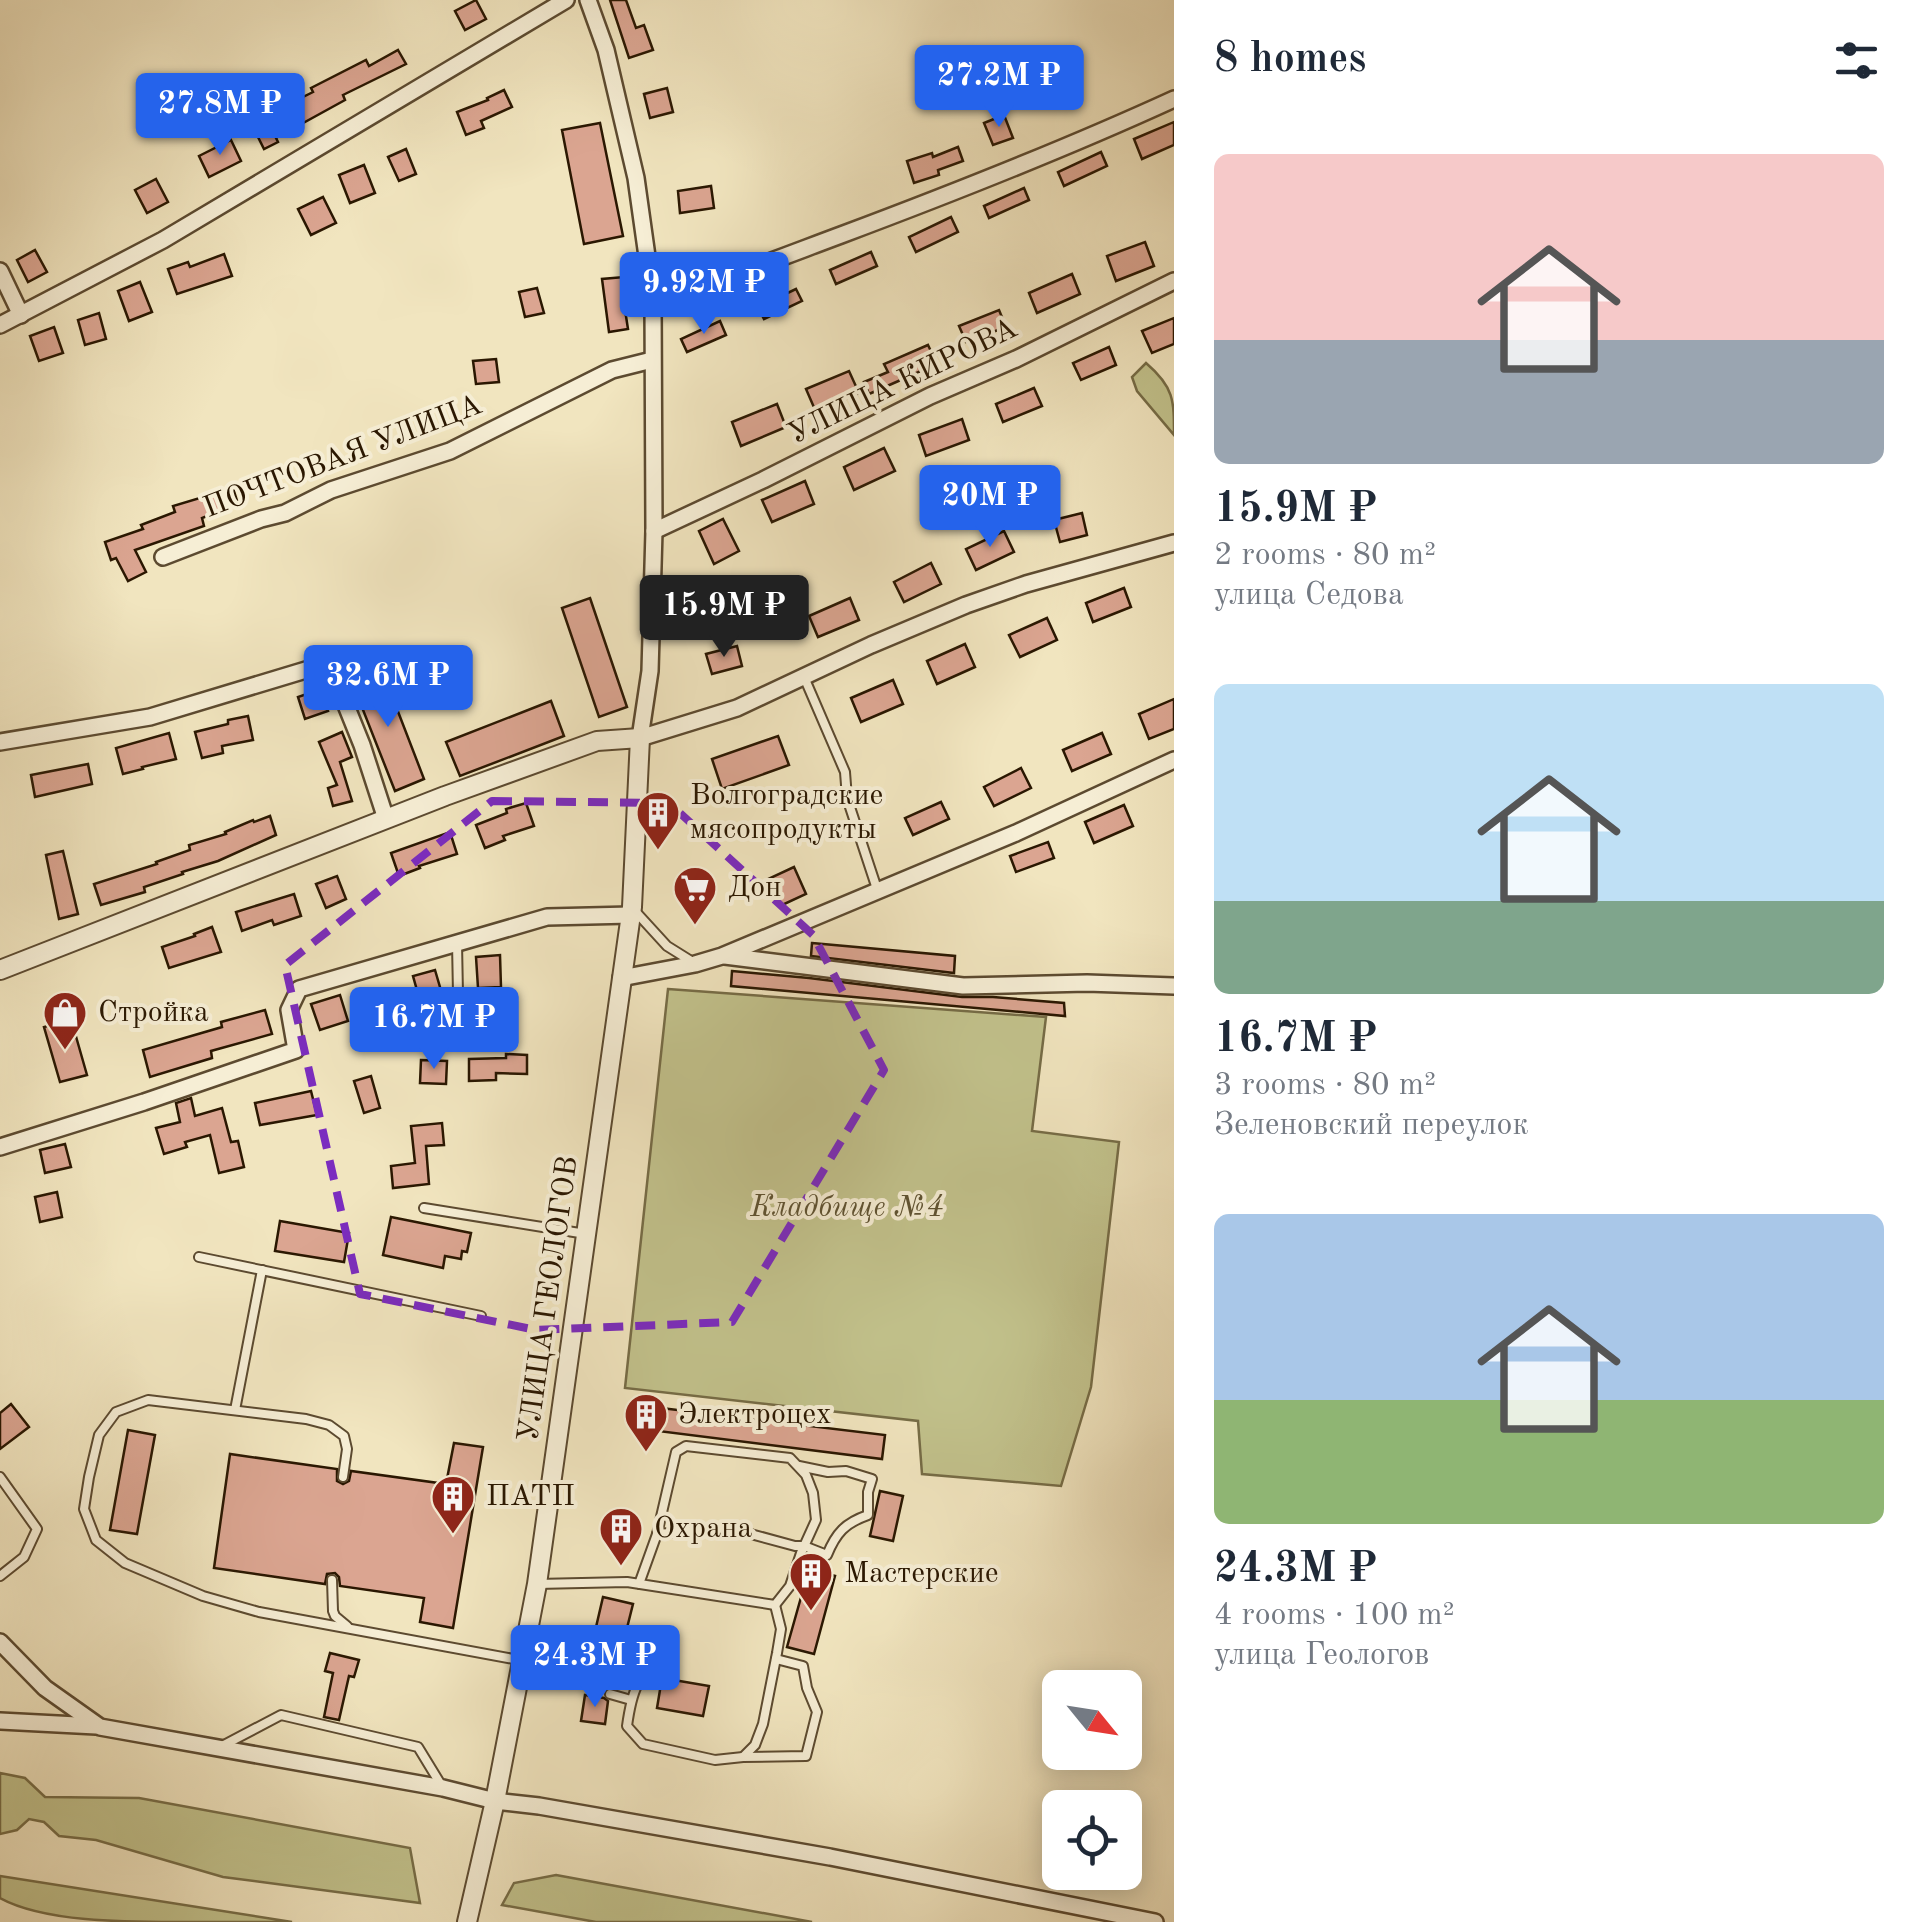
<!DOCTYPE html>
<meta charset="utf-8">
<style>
:root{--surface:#fff;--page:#f6f6f7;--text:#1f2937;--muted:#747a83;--accent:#2563eb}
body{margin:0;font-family:"Old Standard TT",serif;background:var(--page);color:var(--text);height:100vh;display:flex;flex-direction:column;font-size:38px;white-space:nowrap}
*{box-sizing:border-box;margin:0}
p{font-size:32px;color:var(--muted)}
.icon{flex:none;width:55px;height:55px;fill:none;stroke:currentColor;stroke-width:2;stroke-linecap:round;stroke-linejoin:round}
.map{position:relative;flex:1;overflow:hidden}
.drawer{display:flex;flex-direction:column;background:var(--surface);width:750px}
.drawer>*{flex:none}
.needle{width:65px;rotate:120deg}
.controls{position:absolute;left:1042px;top:1670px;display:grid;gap:20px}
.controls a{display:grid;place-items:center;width:100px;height:100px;border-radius:15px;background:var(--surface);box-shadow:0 5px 25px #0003;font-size:50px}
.price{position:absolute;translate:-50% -85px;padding:0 22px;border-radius:10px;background:var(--accent);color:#fff;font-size:32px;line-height:65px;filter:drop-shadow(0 2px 5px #0008)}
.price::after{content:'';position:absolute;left:50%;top:60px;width:30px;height:22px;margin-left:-15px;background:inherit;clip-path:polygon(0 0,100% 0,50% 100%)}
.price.selected{background:#222;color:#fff}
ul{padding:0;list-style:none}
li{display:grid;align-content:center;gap:20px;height:530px;padding:0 40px}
li span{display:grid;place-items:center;height:310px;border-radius:15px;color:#555}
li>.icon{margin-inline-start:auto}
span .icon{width:180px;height:180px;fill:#fffc;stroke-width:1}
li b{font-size:42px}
h2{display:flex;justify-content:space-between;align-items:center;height:120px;padding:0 40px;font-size:42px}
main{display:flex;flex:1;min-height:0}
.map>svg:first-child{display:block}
.green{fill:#c2c28c;stroke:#766c46;stroke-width:2.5}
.building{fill:#dba591;stroke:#2a1701;stroke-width:2.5}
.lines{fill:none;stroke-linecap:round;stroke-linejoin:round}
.service-casing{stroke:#5c4a30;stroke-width:12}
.minor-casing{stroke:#5c4a30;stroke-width:20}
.tertiary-casing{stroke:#5c4a30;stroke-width:22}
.service{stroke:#f6eed5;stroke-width:8}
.minor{stroke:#f6eed5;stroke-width:15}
.tertiary{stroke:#f6eed5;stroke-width:18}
.marked{fill:none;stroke:#7b2cbf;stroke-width:8;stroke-dasharray:20 12;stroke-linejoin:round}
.labels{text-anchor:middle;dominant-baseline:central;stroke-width:8;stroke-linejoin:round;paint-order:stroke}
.street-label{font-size:30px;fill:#2a1701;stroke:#f6eed5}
.poi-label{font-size:30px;fill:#2a1701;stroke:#f6eed5;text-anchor:start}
.park-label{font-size:30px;font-style:italic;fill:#5f5332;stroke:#f6eed5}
</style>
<main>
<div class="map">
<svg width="1174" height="1922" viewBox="0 0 1174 1922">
<rect width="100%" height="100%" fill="#f1e5bf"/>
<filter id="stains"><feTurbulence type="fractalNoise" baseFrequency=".002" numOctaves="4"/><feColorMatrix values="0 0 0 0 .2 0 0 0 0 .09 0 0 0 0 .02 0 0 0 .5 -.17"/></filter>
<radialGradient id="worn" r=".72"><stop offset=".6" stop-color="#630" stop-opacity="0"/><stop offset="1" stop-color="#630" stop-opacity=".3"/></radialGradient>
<g class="green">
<path d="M1146,363C1174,387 1174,400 1174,435L1137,391L1132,377Z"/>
<path d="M668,989L1046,1017L1032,1131L1119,1142L1091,1387L1061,1486L922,1474L918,1421L625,1388Z"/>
<path d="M0,1773L25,1778L45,1797L139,1798L410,1848L420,1903L223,1877L96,1840L59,1836L44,1822L29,1819L17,1830L0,1834Z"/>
<path d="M556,1875L812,1922H596L502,1905L514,1883Z"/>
<path d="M0,1876L292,1922C253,1922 215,1922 176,1922C125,1922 44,1922 0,1898Z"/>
</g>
<g class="building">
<path d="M476,0L486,19L465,30L455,11Z"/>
<path d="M610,0H626L636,28L644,25L653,50L629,58Z"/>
<path d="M398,50L406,64L343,95L345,100L276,138L278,142L264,149L254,129L283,114L281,108L313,92L311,88L366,60L369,66Z"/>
<path d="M667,88L673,112L650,118L644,94Z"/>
<path d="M504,90L512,107L481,121L484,128L466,135L457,112L488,100L487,98Z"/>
<path d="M1004,115L1013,138L993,145L984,123Z"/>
<path d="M1174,122V145L1142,159L1134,139Z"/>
<path d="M600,123L623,236L584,244L562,130Z"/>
<path d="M231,140L241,161L209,177L199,156Z"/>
<path d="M958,147L963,161L938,170L939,175L914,183L907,161L932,153L933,157Z"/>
<path d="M406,149L416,174L399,181L388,157Z"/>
<path d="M1101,152L1107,166L1064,186L1058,172Z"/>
<path d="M364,165L375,193L350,203L339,175Z"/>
<path d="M156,179L168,202L147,213L135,190Z"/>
<path d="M711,186L714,208L680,213L678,191Z"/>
<path d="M1024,188L1029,200L989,218L984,206Z"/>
<path d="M323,197L336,223L311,235L298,209Z"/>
<path d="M951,217L958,232L916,252L909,237Z"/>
<path d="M1145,242L1154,266L1116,281L1107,256Z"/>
<path d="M35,250L47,272L28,282L17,260Z"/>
<path d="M871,252L877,266L836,284L830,270Z"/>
<path d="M224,254L232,276L177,294L168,269L188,262L190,267Z"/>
<path d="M1072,274L1080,294L1037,313L1029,293Z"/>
<path d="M624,277L626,297H623L628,329L609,332L602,279Z"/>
<path d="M140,282L152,312L129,321L118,291Z"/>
<path d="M537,288L544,313L525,317L519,292Z"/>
<path d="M796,289L802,301L764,319L758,307Z"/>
<path d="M999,310L1006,327L966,342L959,326Z"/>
<path d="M99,313L106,339L85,345L78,320Z"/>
<path d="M1174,318V344L1152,353L1142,331Z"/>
<path d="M720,321L726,335L687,352L681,339Z"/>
<path d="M54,327L63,353L39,361L30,336Z"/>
<path d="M928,345L937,364L869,394L864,382L888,372L884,364Z"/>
<path d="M1109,347L1116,365L1081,380L1073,363Z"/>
<path d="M496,359L499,382L476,384L473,361Z"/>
<path d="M849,371L859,393L816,412L806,389Z"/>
<path d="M1034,388L1042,406L1003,422L996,404Z"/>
<path d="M777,404L786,427L741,446L732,422Z"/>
<path d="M962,419L969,440L926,456L919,435Z"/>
<path d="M884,448L895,471L854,490L844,467Z"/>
<path d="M805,481L814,504L772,522L762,500Z"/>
<path d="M233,488L238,504L202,518L204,526L135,550L146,572L128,581L116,558L111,560L105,542L143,529L141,525L175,512L173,506Z"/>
<path d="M1082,513L1087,535L1060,542L1054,520Z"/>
<path d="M723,519L739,551L714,564L699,531Z"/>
<path d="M1004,531L1014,552L976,570L966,549Z"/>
<path d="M931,563L941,584L904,602L894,582Z"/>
<path d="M722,583L729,616L695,622L689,589Z"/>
<path d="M1124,588L1131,607L1093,622L1086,603Z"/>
<path d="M590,598L627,707L599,717L562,608Z"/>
<path d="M850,598L859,620L818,637L809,616Z"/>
<path d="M1047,618L1057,640L1020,657L1009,635Z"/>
<path d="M965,644L975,667L937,684L927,661Z"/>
<path d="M737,646L742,666L712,674L706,654Z"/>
<path d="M382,670L424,779L395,791L352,682Z"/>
<path d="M893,680L903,704L861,722L851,698Z"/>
<path d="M321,689L328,711L305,719L298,697Z"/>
<path d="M1174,699V729L1149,739L1139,714Z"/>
<path d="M551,701L564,736L460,776L446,742Z"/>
<path d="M248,716L253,740L222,746L223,753L202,758L195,732L228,724V720Z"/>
<path d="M342,732L352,757L340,762L352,801L333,806L328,788L337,785L319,742Z"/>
<path d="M169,733L176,759L142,767L143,769L123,774L116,748Z"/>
<path d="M1102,733L1111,754L1072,771L1063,750Z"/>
<path d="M778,736L789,765L722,789L712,759Z"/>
<path d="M88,764L92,784L35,797L31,775Z"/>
<path d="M1021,768L1031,788L994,806L984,787Z"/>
<path d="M941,802L949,819L913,835L905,818Z"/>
<path d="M526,803L534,826L503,836L505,840L485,848L476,825L507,813L506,809Z"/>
<path d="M1124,805L1133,826L1094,843L1085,822Z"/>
<path d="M270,816L276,835L218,861L182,872L183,874L144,887L145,892L101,905L94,884L157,864L156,862L190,850L189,845L226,834L225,832L253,820L254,822Z"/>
<path d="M450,832L457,854L419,866L420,868L399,876L391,853Z"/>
<path d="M1048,842L1054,858L1016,872L1010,856Z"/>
<path d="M63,851L78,914L59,919L46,855Z"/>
<path d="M794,867L806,894L780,906L768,879Z"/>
<path d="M337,876L346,899L326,908L316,884Z"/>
<path d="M294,894L301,916L274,925L272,920L242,931L236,912Z"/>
<path d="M212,927L221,952L169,968L162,947L195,936L194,934Z"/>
<path d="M812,943L955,956L954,973L811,956Z"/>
<path d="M500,955L501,987L478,988L476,957Z"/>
<path d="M435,970L442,994L420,1001L413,976Z"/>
<path d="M732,971L809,978L962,997H993L1064,1003L1065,1016L731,986Z"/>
<path d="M340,995L348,1021L320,1030L311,1004Z"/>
<path d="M265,1010L272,1034L211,1051L212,1058L150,1077L143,1050L222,1027L221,1022Z"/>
<path d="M71,1019L87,1075L60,1082L44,1027Z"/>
<path d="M506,1054L527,1055V1074L496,1073V1080L469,1081V1059L506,1058Z"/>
<path d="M421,1060L447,1061L446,1084L420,1083Z"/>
<path d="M371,1076L380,1108L364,1113L354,1081Z"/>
<path d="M311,1091L317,1115L260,1125L255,1103Z"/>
<path d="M191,1098L195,1116L222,1108L231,1142L238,1141L244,1167L219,1173L210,1135L185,1142L187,1147L164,1154L156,1128L180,1122L176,1103Z"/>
<path d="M442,1123L444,1145L426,1146L429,1184L393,1188L391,1166L415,1163L411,1126Z"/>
<path d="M65,1144L71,1167L45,1173L40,1150Z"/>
<path d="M57,1192L62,1217L40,1222L35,1197Z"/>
<path d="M391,1217L471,1233L467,1252L462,1251L461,1259L445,1256L443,1268L383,1255Z"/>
<path d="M280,1221L349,1233L344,1262L275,1251Z"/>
<path d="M11,1404L29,1427L0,1449V1413Z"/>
<path d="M661,1408L885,1435L882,1459L658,1431Z"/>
<path d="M128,1430L155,1435L137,1534L110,1530Z"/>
<path d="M454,1443L483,1447L453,1628L420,1622L424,1598L340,1586L339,1577L335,1573L327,1574L325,1584L214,1568L230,1454L337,1469V1481L343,1484L349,1481L351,1471L446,1484Z"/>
<path d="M880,1491L903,1496L893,1541L870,1536Z"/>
<path d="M809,1569L835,1576L814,1654L787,1647Z"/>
<path d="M603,1597L633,1604L622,1648L593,1640Z"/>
<path d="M330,1653L359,1660L354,1677L349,1676L339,1720L324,1717L333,1673L325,1671Z"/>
<path d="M662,1678L709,1686L703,1716L657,1708Z"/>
<path d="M585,1695L604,1698L608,1701L605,1724L581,1721Z"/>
</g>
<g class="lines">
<defs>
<g id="service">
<path d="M804,677L845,772L847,798L878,892"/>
<path d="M635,911L667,946L691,961"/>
<path d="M457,943L459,1045"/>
<path d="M424,1208L586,1234"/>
<path d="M199,1257L481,1316"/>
<path d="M235,1410L262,1270"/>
<path d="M343,1477L347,1449L344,1436L329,1425L306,1419L148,1400L116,1412L99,1435L89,1477L84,1509L96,1540L125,1563L203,1596L259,1612L519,1660"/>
<path d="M657,1534L707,1530L747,1533L795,1546H804L827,1555C836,1533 845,1523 868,1515V1492L872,1479L846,1471L828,1472L799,1466"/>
<path d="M0,1576L24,1557L37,1529L0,1477"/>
<path d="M332,1580L333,1611L335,1616L347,1626"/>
<path d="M537,1584L627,1582L775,1605L790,1586L801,1553L816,1520L813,1493L806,1475L790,1458L686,1446L676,1452L657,1534L639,1584"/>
<path d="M665,1653C637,1677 632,1690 627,1726L643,1744L715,1760L743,1757L755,1745L763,1724L777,1653L781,1629L775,1605"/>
<path d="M610,1694L631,1700"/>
<path d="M222,1746L281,1715L418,1747L443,1788"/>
<path d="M743,1757L806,1756L817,1712L807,1688L803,1666L776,1659"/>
</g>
<g id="minor">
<path d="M588,0L606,50L636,178L653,299L654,531L650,671L640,738L737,708L871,645L966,605L1026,584L1174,543"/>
<path d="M0,271L21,315"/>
<path d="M653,299C718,283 779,258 841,235C953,193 1065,149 1174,99"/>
<path d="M0,325L163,240L566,0"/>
<path d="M654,531L763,480L930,396L1016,359L1174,281"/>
<path d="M163,557L261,519L285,513L331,490L450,451L612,370L652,360"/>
<path d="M0,742L150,717L329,663L362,745L386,819"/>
<path d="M725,956L963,986L1087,983L1174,986"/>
<path d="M621,978L695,964L722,956L1016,833L1174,760"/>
<path d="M0,1147L144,1102L296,1050L289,1010L299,989L547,917L631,915"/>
<path d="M0,1642L45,1688L100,1727L443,1788L495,1801L539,1806L830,1857L1155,1922"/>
<path d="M0,1721L96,1726"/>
</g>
<path id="tertiary" d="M0,970L445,796L597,741L640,738L632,907L537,1584L495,1801L467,1922"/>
</defs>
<use href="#service" class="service-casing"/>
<use href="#minor" class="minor-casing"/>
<use href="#tertiary" class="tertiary-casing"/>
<use href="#service" class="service"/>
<use href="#minor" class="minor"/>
<use href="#tertiary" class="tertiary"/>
</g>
<path class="marked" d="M492,801L669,803L813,935L884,1070L732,1322L536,1330L360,1294L285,965Z"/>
<defs>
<symbol id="building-pin" viewBox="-11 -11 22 30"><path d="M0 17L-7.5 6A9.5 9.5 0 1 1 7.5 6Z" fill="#8f2418" stroke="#f6eed5"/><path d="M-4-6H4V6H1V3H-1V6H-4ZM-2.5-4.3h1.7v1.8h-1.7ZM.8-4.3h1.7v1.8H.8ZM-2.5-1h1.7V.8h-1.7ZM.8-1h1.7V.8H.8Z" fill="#fff"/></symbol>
<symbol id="supermarket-pin" viewBox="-11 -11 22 30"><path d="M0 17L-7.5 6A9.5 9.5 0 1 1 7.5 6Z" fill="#8f2418" stroke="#f6eed5"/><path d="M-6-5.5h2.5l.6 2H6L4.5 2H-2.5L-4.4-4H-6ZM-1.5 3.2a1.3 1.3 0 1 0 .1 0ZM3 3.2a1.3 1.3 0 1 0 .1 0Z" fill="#fff"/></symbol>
<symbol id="shop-pin" viewBox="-11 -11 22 30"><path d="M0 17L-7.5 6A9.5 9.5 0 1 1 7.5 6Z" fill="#8f2418" stroke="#f6eed5"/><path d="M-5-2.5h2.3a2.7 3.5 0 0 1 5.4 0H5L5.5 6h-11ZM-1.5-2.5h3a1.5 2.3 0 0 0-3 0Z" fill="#fff"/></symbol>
</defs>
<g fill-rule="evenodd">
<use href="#building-pin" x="633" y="788" width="50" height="68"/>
<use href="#supermarket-pin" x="670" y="863" width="50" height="68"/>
<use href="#shop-pin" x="40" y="988" width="50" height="68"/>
<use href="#building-pin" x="621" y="1390" width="50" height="68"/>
<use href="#building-pin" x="428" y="1472" width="50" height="68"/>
<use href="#building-pin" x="596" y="1504" width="50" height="68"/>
<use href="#building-pin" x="786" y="1549" width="50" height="68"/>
</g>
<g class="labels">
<g class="street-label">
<text transform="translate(903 382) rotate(-26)">УЛИЦА КИРОВА</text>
<text transform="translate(343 457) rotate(-21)">ПОЧТОВАЯ УЛИЦА</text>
<text transform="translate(549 1299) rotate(-82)">УЛИЦА ГЕОЛОГОВ</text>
</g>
<g class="poi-label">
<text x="690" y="796">Волгоградские<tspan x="690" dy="34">мясопродукты</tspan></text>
<text x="728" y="888">Дон</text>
<text x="98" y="1013">Стройка</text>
<text x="678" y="1415">Электроцех</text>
<text x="486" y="1497">ПАТП</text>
<text x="654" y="1529">Охрана</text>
<text x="844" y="1574">Мастерские</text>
</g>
<g class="park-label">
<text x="847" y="1208">Кладбище №4</text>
</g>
</g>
<rect width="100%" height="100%" filter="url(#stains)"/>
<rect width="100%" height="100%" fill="url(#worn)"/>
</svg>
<div class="controls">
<a><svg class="needle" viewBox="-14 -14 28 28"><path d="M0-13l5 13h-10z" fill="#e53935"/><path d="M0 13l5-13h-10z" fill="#747a83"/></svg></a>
<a><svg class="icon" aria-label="locate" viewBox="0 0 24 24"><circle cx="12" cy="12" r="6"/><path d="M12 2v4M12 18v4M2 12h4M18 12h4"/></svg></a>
</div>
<b class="price" style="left:999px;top:130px">27.2M ₽</b>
<b class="price" style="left:220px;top:158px">27.8M ₽</b>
<b class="price" style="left:704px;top:337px">9.92M ₽</b>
<b class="price" style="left:990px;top:550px">20M ₽</b>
<b class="price selected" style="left:724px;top:660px">15.9M ₽</b>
<b class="price" style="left:388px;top:730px">32.6M ₽</b>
<b class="price" style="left:434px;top:1072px">16.7M ₽</b>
<b class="price" style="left:595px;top:1710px">24.3M ₽</b>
</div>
<section class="drawer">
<h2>8 homes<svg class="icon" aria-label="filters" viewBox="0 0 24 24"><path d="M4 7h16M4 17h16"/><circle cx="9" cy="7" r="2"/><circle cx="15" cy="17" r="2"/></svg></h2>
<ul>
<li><span style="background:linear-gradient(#f6c9c9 60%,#9aa5b1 0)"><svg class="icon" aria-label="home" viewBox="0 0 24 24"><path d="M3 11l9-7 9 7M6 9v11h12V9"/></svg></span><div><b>15.9M ₽</b><p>2 rooms · 80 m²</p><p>улица Седова</p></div></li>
<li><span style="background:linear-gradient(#bfe0f5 70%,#7fa58c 0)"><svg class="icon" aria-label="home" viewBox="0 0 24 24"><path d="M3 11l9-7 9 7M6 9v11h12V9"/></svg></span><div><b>16.7M ₽</b><p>3 rooms · 80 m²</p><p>Зеленовский переулок</p></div></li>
<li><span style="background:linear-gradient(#a9c7e8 60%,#8fb573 0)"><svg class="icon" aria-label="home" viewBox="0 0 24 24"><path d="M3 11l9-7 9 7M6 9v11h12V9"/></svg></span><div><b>24.3M ₽</b><p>4 rooms · 100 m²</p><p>улица Геологов</p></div></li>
</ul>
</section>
</main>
